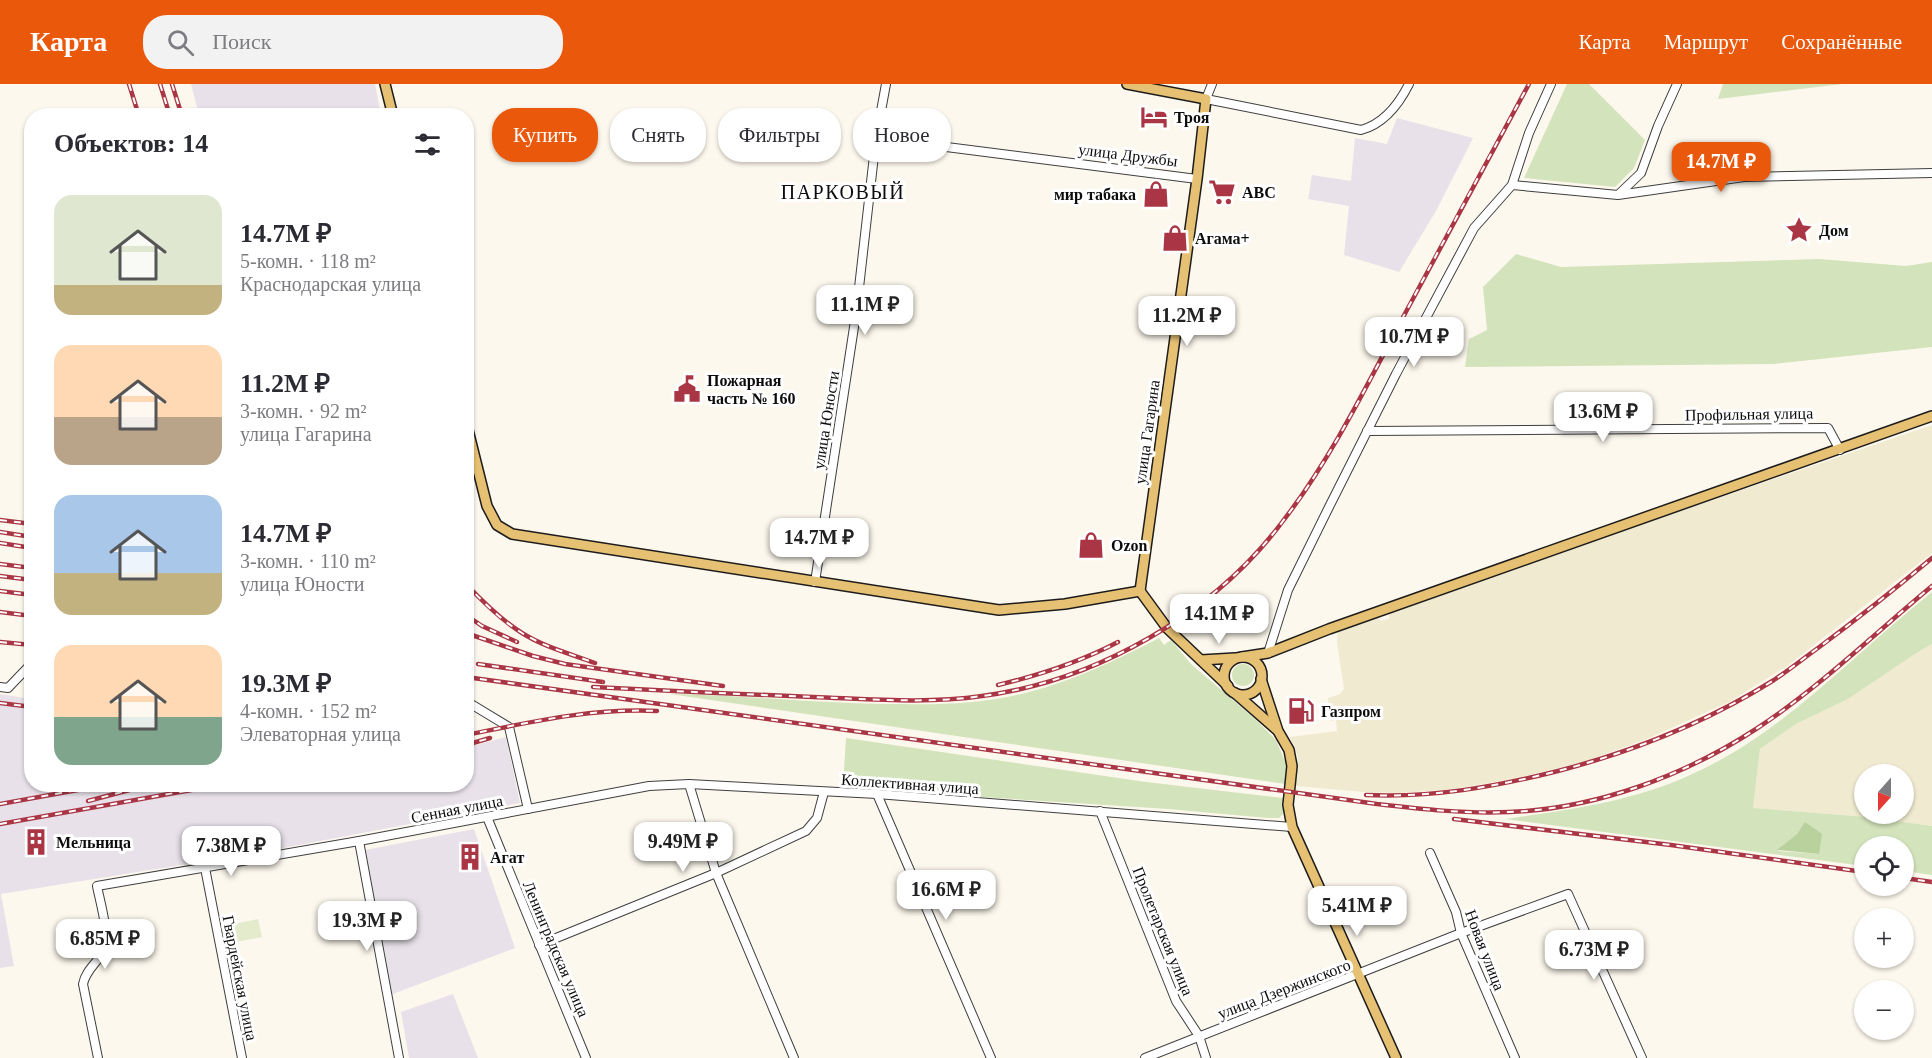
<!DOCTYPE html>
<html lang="ru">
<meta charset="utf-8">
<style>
:root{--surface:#fff;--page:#f2f2f3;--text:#2b2b33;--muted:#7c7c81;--accent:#ea580c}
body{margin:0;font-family:Georgia,serif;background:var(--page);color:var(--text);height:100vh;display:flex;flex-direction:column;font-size:22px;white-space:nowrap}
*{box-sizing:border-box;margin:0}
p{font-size:20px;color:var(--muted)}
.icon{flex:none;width:33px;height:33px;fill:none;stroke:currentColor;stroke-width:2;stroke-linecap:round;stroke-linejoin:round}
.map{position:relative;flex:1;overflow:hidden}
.panel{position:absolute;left:24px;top:24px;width:450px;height:684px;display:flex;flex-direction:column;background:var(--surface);border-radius:24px;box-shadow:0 2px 4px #0004}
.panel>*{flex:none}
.hud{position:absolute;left:492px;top:24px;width:570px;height:54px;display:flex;gap:12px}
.needle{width:39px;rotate:201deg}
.buttons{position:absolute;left:1854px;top:680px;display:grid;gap:12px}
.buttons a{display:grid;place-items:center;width:60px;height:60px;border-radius:50%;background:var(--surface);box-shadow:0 2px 4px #0004;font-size:30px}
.price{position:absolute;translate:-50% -51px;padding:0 14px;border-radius:12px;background:#fff;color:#222;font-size:20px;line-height:39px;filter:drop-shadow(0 2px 3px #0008)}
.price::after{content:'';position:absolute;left:50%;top:36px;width:18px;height:14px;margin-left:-9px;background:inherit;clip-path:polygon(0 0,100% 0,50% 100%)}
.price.current{background:var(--accent);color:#fff}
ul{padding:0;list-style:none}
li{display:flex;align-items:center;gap:18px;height:150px;padding:0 30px}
li span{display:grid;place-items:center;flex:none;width:168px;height:120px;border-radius:18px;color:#555}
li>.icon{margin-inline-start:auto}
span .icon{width:72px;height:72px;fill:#fffc;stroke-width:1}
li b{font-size:26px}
h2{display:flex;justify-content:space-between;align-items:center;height:72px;padding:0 30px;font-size:26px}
.pill{padding:0 21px;border-radius:24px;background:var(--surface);box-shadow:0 2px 4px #0004;font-size:21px;line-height:54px}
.pill.current{background:var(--accent);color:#fff}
header{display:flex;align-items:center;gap:36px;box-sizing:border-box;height:84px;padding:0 30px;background:var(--accent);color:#fff}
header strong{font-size:28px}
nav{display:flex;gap:33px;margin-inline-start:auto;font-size:21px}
.search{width:420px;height:54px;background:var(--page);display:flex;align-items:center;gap:15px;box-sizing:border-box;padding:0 21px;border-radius:24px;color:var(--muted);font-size:22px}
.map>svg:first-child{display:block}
.industrial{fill:#e8e1ea}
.farmland{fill:#efead0;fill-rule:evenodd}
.green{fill:#d3e3bb;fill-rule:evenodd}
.forest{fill:#b9d19c}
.pitch{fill:#e3ebcc}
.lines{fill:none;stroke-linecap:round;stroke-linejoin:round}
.minor-casing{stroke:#3f3f3f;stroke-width:10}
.major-casing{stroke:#1d1d1d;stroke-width:12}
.minor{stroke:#fff;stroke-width:8}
.major{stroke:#e7c173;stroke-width:9}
.rail-casing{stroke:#aa3645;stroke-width:4.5}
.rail{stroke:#fff;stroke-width:2;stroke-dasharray:7;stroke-linecap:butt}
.labels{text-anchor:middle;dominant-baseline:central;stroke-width:6;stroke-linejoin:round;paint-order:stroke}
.poi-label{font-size:16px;font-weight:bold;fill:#0c0c0c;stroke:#fff;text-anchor:start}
.street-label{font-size:16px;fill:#0c0c0c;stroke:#fff}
.quarter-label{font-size:20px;letter-spacing:1.5px;fill:#0c0c0c;stroke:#fff}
</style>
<header>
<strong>Карта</strong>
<div class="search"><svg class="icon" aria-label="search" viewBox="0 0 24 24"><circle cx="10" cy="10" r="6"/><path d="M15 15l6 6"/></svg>Поиск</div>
<nav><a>Карта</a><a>Маршрут</a><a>Сохранённые</a></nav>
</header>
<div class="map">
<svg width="1932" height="974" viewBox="0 0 1932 974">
<rect width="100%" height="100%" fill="#fdf8ed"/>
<g class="industrial">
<path d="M191,0H375L381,31H199Z"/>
<path d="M1397,34L1473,54L1436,127L1399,188L1344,171L1349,122L1308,115L1312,91L1351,97L1355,54L1387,60Z"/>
<path d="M0,610L31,615L32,700H466L467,641L472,640L476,661L506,653L520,719L262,768L1,810L14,882L0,884Z"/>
<path d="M474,745L515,864L390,911L365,766Z"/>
<path d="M453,910L478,974H409L401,928Z"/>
</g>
<g class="farmland">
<path d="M1932,341V469L1787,582L1729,618L1647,655L1583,678L1514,695L1445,706L1398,709L1364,708L1295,702L1298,673L1290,653L1337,647L1336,636L1330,637L1328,614L1340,610L1344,605L1337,559L1338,547L1378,533L1380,537L1389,535V527Z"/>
<path d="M1932,560V742L1868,733L1753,724L1760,665L1796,640L1848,615L1915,570ZM1864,690H1904V729H1864Z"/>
</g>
<g class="green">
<path d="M1567,0H1589L1645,56L1634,84L1615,103L1524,94Z"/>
<path d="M1723,0H1842L1718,15Z"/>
<path d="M1516,170L1561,183L1819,175L1906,182L1932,178V263L1774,280L1465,283L1469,255L1487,246L1483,203Z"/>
<path d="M1932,508V560L1915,570L1848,615L1796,640L1760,665L1753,724L1868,733L1932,742V791L1904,787V762H1864V782L1505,735C1568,726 1631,718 1690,691C1783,650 1854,570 1932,508ZM1805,739L1819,770L1778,767L1797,750Z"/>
<path d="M1159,554L1164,561L1171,556L1191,580L1254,634L1276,656L1287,682L1285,700L670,610C747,611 824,620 902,620C944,621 988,619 1029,608C1075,596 1117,576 1159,554Z"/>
<circle cx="1243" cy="591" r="11"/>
<path d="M846,654L1146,698L1283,714V730L1279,734H1268L1168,725L843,704Z"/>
</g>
<path class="forest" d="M1805,738L1822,750L1819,770L1777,766L1797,750Z"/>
<path class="pitch" d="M258,835L262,853L231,859L228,841Z"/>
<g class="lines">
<defs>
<g id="minor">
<path d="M1206,15L1361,46C1383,40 1399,20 1409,0"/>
<path d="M1206,15L1212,0"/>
<path d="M876,54L1197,95"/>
<path d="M1512,101L1618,111L1744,93L1932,89"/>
<path d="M1619,110L1641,89L1658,42L1677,0"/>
<path d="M1367,347L1828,344L1840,366"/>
<path d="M815,498L856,230L876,54L886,0"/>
<path d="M1268,569L1288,506L1329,423L1396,290L1474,144L1512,101L1529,49L1551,0"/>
<path d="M0,603L8,604L32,579"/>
<path d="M466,617L509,643L528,725"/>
<path d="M689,700L716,789L794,974"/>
<path d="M877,710L991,974"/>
<path d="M1100,727L1176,917L1199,952L1206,974"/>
<path d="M487,733L586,974"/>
<path d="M359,757L399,974"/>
<path d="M1430,769L1456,828L1461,849L1515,974"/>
<path d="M205,784L242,974"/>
<path d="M539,861L716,789L806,747L817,734L824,708"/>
<path d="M98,974L83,900C86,886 96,880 103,868C111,854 100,818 97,802L359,757L649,702L689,700L877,710L1292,743"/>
<path d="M1145,974L1461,849L1568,810L1642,974"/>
</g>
<g id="major">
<path d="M385,0L393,32"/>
<path d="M1127,0L1206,15L1197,95L1140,507"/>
<path d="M466,338L487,422L497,441L512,450L999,526L1065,520L1140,507"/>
<path d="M1140,507L1167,544L1228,602"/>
<path d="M1242,573L1268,569L1329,545L1932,332"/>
<circle cx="1243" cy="592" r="19"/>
<path d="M1201,576L1235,574"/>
<path d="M1261,595L1278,647L1289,666L1292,682L1288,721L1292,743L1396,974"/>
<path d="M1235,609L1276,645"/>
</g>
</defs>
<use href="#minor" class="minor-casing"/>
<use href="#major" class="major-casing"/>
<use href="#minor" class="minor"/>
<use href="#major" class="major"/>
<defs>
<g id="rail">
<path d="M129,0L139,32"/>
<path d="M160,0L170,32"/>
<path d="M172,0L182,32"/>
<path d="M0,436L32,440"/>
<path d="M0,448L32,453"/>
<path d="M0,459L32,464"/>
<path d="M0,480L32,484"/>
<path d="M0,492L32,496"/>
<path d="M466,500C483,518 501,536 522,549C544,563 571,570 595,579"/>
<path d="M0,507L32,511"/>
<path d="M0,528L32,532"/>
<path d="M466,531L482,542L517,558"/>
<path d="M466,549L533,572L565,580L723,602"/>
<path d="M0,558L32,561"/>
<path d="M478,580L603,598"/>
<path d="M466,593L1377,720C1421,725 1465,730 1509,728C1595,725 1684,692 1756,645C1819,604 1874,550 1932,502"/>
<path d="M998,601C1040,591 1080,578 1118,558"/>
<path d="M593,603C666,607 740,610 813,613C869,615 926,620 982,612C1096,597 1214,530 1283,437C1330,376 1365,305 1401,237C1443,158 1486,79 1529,0"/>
<path d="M0,619L32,623"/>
<path d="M466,651C531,638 591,624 657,627"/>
<path d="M466,661L490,654"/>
<path d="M1366,711C1432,714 1494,703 1558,687C1635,667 1707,638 1774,596C1789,586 1804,574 1818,564C1857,535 1895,505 1932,474"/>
<path d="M88,717L152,700"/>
<path d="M0,720L111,700"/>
<path d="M1454,735L1671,761L1864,788"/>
<path d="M0,740L225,700"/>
<path d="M1904,794L1932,798"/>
</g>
</defs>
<use href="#rail" class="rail-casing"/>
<use href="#rail" class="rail"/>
</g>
<defs>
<symbol id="hotel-bare" viewBox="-9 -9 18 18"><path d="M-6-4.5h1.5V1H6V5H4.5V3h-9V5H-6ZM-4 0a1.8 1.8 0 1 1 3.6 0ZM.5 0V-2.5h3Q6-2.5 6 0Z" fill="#aa3645" stroke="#fff" stroke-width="2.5" paint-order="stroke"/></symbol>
<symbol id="supermarket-bare" viewBox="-9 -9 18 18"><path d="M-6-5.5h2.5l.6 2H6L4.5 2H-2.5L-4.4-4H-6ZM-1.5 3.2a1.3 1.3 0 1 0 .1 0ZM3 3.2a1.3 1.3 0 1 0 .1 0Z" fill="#aa3645" stroke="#fff" stroke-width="2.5" paint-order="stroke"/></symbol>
<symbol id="shop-bare" viewBox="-9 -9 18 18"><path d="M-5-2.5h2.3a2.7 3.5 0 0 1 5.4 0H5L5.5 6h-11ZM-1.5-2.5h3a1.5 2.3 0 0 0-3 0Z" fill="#aa3645" stroke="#fff" stroke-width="2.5" paint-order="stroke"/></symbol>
<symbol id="sight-bare" viewBox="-9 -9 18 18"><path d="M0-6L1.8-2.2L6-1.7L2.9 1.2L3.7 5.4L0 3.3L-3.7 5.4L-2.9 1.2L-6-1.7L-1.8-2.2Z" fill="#aa3645" stroke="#fff" stroke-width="2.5" paint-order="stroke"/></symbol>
<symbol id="civic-bare" viewBox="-9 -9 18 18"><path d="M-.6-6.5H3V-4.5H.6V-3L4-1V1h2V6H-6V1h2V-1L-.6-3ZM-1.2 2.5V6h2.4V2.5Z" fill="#aa3645" stroke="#fff" stroke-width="2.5" paint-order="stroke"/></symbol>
<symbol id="fuel-bare" viewBox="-9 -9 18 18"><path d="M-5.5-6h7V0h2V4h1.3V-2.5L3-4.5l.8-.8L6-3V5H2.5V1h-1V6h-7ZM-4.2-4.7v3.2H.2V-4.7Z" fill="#aa3645" stroke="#fff" stroke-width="2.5" paint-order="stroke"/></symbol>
<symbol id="building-bare" viewBox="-9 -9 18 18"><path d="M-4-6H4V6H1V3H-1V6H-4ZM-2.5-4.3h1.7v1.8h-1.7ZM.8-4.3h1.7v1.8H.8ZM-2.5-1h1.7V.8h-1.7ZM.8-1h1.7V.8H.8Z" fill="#aa3645" stroke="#fff" stroke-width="2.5" paint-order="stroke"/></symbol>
</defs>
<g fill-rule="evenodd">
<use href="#hotel-bare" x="1135" y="14" width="38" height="38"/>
<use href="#supermarket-bare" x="1203" y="89" width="38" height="38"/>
<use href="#shop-bare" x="1137" y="91" width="38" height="38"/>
<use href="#sight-bare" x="1780" y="127" width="38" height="38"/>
<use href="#shop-bare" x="1156" y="135" width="38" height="38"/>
<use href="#civic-bare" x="668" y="286" width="38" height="38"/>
<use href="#shop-bare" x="1072" y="442" width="38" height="38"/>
<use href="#fuel-bare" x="1282" y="608" width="38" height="38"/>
<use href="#building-bare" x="17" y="739" width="38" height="38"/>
<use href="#building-bare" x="451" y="754" width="38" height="38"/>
</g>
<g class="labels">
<g class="poi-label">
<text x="1174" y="33">Троя</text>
<text x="1242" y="108">ABC</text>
<text x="1136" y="110" text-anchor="end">мир табака</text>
<text x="1819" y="146">Дом</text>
<text x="1195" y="154">Агама+</text>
<text x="707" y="296">Пожарная<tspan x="707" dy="18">часть № 160</tspan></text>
<text x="1111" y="461">Ozon</text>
<text x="1321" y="627">Газпром</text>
<text x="56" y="758">Мельница</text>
<text x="490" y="773">Агат</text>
</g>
<g class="street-label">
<text transform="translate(1128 71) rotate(7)">улица Дружбы</text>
<text transform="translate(1749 330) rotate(-1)">Профильная улица</text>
<text transform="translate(826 336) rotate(-81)">улица Юности</text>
<text transform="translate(1147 348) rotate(-82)">улица Гагарина</text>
<text transform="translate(910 700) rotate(4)">Коллективная улица</text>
<text transform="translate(457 725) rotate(-11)">Сенная улица</text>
<text transform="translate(1163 847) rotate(68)">Пролетарская улица</text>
<text transform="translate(556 865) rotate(67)">Ленинградская улица</text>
<text transform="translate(1485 866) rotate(69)">Новая улица</text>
<text transform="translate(240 894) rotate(79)">Гвардейская улица</text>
<text transform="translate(1284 905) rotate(-21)">улица Дзержинского</text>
</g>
<g class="quarter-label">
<text x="843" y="108">ПАРКОВЫЙ</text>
</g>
</g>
</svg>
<div class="buttons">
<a><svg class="needle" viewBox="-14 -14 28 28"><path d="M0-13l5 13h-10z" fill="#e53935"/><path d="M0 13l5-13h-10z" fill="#7c7c81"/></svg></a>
<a><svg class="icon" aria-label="locate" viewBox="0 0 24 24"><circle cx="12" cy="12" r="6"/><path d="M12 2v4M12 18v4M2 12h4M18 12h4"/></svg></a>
<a>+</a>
<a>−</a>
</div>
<b class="price current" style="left:1721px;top:109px">14.7M ₽</b>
<b class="price" style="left:865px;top:252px">11.1M ₽</b>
<b class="price" style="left:1187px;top:263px">11.2M ₽</b>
<b class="price" style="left:1414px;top:284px">10.7M ₽</b>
<b class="price" style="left:1603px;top:359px">13.6M ₽</b>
<b class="price" style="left:819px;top:485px">14.7M ₽</b>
<b class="price" style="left:1219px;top:561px">14.1M ₽</b>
<b class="price" style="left:683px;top:789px">9.49M ₽</b>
<b class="price" style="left:231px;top:793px">7.38M ₽</b>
<b class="price" style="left:946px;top:837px">16.6M ₽</b>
<b class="price" style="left:1357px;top:853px">5.41M ₽</b>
<b class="price" style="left:367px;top:868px">19.3M ₽</b>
<b class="price" style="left:105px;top:886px">6.85M ₽</b>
<b class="price" style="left:1594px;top:897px">6.73M ₽</b>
<div class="hud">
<a class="pill current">Купить</a>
<a class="pill">Снять</a>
<a class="pill">Фильтры</a>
<a class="pill">Новое</a>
</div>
<section class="panel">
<h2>Объектов: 14<svg class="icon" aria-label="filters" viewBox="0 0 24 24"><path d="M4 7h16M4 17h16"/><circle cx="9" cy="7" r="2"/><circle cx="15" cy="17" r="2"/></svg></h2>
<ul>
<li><span style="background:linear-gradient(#dfe7d0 75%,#c2b280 0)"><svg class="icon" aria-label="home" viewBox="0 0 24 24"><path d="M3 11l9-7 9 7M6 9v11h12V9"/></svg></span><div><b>14.7M ₽</b><p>5-комн. · 118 m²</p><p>Краснодарская улица</p></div></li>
<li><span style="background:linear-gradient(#ffd9b3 60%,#b9a48a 0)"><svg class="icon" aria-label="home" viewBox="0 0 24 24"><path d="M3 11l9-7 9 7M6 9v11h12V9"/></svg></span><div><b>11.2M ₽</b><p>3-комн. · 92 m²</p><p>улица Гагарина</p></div></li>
<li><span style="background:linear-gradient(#a9c7e8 65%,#c2b280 0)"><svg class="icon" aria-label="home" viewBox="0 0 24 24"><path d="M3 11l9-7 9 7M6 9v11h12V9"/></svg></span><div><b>14.7M ₽</b><p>3-комн. · 110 m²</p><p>улица Юности</p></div></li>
<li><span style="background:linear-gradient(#ffd9b3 60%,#7fa58c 0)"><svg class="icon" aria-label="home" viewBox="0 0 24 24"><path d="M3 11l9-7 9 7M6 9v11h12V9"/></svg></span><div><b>19.3M ₽</b><p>4-комн. · 152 m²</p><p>Элеваторная улица</p></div></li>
</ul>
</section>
</div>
